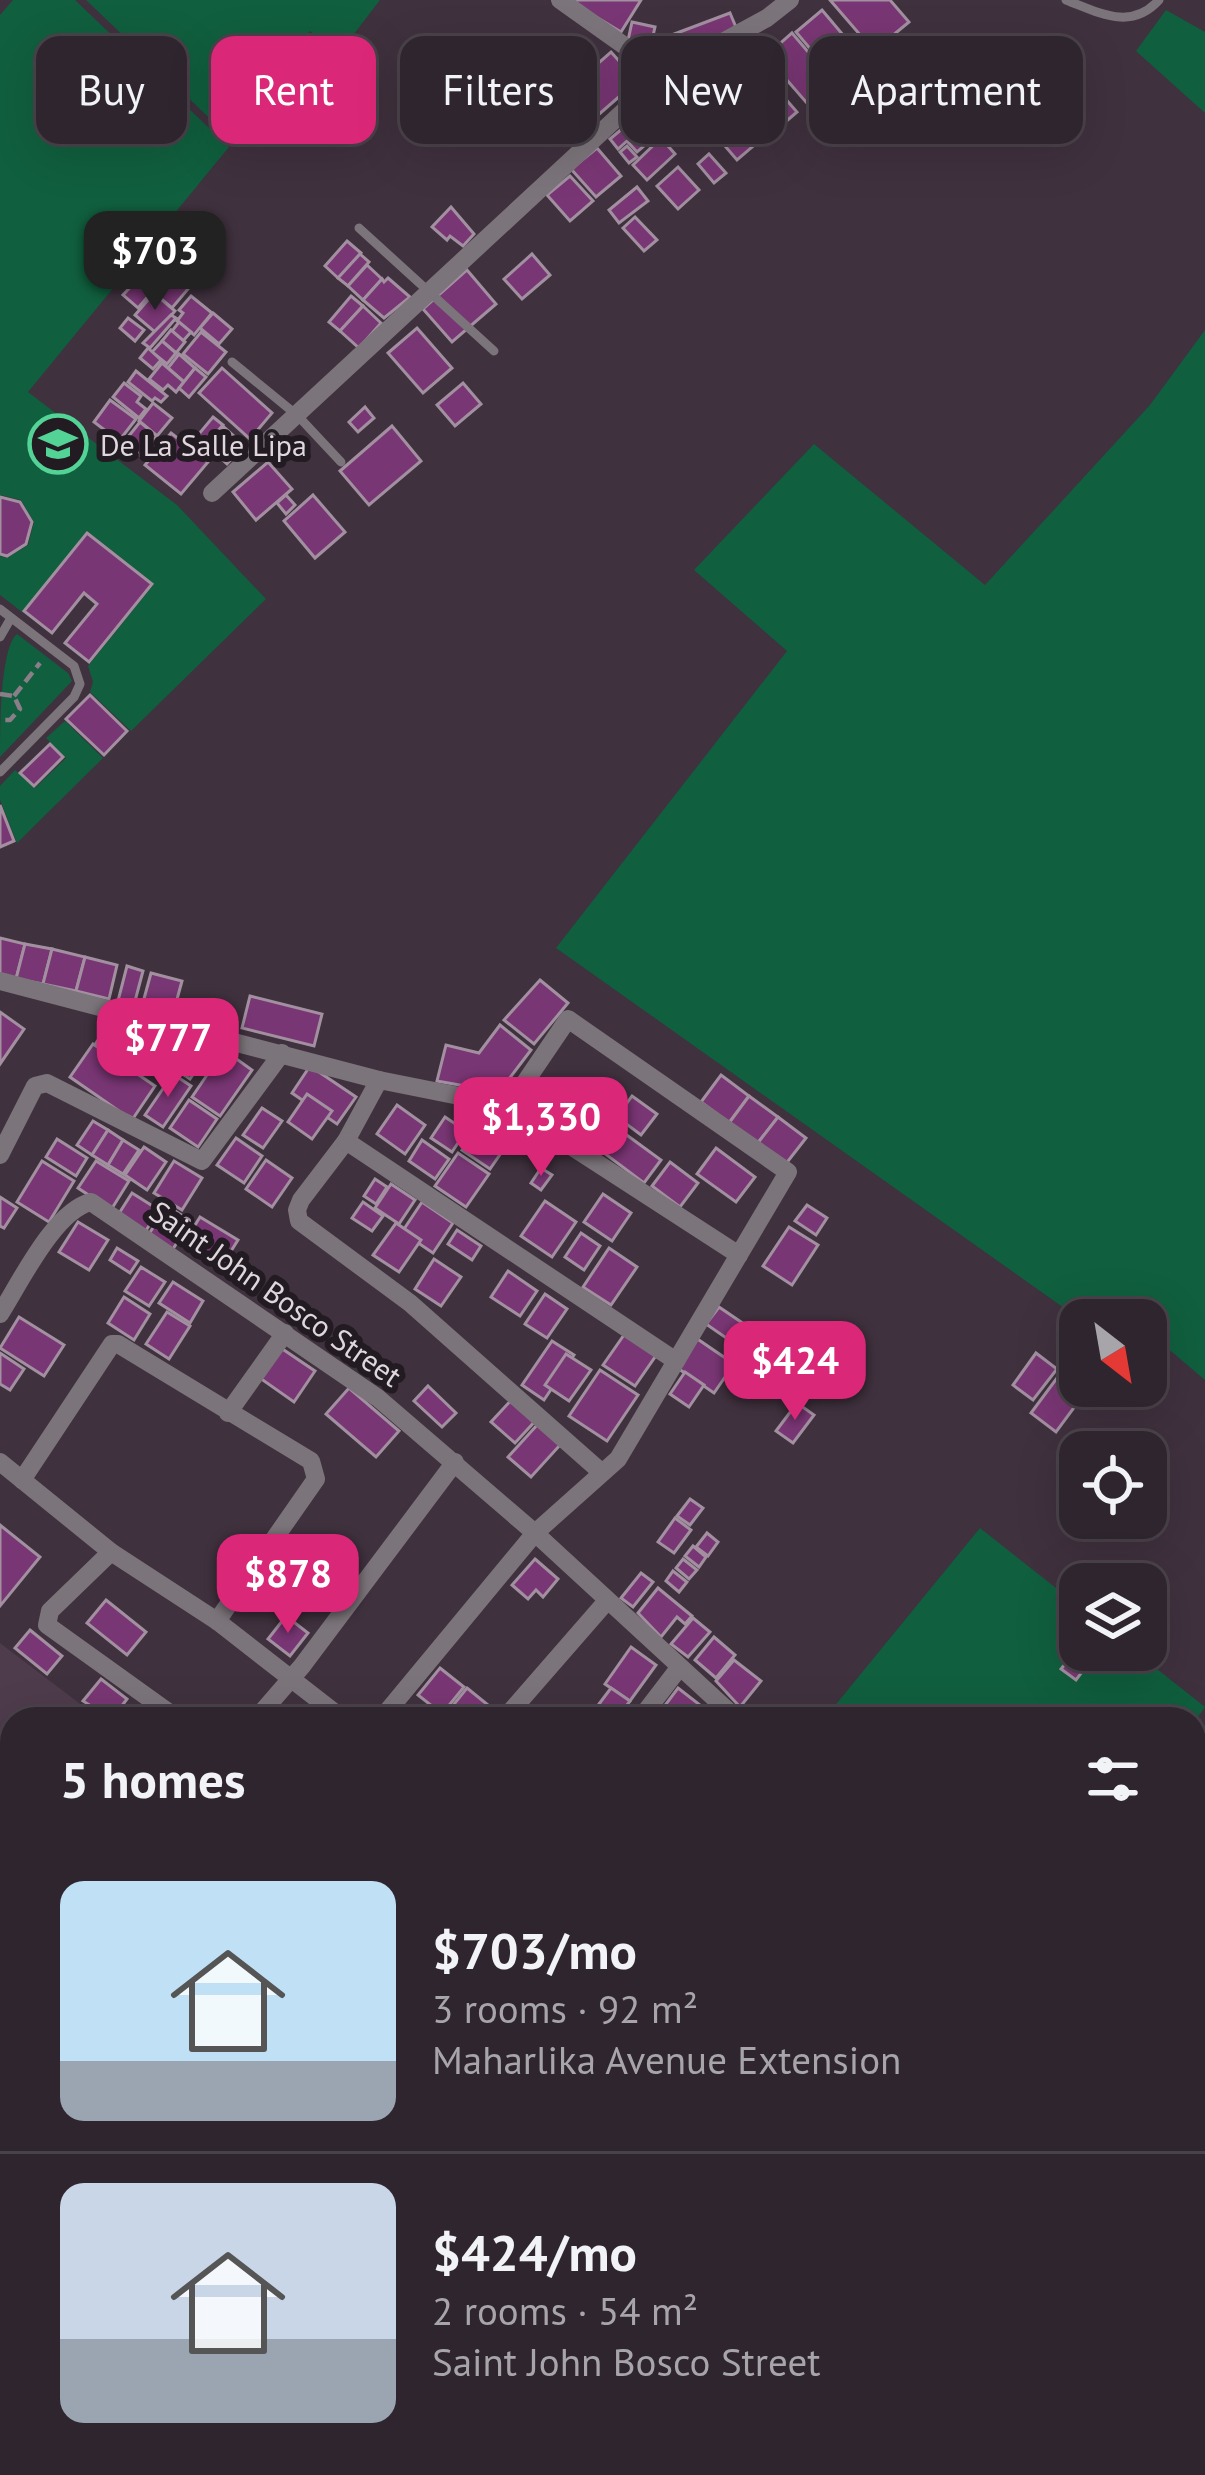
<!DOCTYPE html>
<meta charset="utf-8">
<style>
:root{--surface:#2f252e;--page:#372d36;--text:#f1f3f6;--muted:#a7a5aa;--line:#4a424a;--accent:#db2777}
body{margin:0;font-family:"PT Sans",sans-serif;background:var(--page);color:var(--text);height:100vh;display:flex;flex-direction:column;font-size:45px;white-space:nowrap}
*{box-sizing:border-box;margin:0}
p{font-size:39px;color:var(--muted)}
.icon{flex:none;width:66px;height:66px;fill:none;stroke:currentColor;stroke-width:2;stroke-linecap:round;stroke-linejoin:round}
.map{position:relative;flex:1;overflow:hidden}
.panel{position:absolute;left:0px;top:1707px;width:1206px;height:768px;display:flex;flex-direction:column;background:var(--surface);border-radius:36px 36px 0 0;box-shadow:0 12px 48px #0002,0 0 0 3px var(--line)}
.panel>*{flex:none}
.hud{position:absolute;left:36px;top:36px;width:1134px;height:108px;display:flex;gap:24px}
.needle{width:78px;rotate:149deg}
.controls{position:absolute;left:1059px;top:1299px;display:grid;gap:24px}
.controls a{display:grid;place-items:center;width:108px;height:108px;border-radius:24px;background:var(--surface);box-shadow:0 12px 48px #0002,0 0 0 3px var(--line);font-size:60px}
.price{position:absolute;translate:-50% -102px;padding:0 27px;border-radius:24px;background:var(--accent);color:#fff;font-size:39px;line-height:78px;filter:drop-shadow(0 3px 6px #0008)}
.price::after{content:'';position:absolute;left:50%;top:72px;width:36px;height:27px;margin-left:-18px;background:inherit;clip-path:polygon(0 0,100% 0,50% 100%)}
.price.active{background:#222;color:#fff}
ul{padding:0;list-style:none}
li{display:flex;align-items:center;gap:36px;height:300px;padding:0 60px}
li+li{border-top:3px solid var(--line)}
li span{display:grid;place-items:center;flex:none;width:336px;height:240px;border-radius:24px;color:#555}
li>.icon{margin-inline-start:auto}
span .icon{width:144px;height:144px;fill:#fffc;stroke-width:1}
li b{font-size:51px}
h2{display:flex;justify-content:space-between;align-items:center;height:144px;padding:0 60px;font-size:51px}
.pill{padding:0 42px;border-radius:24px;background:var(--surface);box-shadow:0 12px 48px #0002,0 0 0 3px var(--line);font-size:42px;line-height:108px}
.pill.active{background:var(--accent);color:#fff}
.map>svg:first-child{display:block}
.built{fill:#4e3b4c}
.green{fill:#105f3e}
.building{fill:#793674;stroke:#a290a0;stroke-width:3}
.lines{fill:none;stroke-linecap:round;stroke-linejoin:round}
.path{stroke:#8a7e89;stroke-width:4.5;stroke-dasharray:12 6;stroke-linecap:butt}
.service{stroke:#7b747a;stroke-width:9}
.minor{stroke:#7b747a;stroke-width:18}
.labels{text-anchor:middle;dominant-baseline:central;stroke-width:12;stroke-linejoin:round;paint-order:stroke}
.poi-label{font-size:30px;fill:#dfd6de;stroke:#221b21;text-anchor:start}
.street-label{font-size:30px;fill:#dfd6de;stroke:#221b21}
</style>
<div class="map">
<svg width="1205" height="2475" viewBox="0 0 1205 2475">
<rect width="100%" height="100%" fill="#3f313e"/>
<path class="built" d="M0,1643L100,1719H12V2409L0,2401Z"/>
<g class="green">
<path d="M13,0H75L229,147L28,392L177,505L266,599L131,731L90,692L93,682L88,666L154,584L87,531L22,612L0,595V556L7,558L28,545L34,522L21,500L0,495V15Z"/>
<path d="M86,0H380L354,34L335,50L310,31L225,133Z"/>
<path d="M1166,10L1205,32V113L1136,51Z"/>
<path d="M1205,330V1380L1146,1330V1320H1081L556,948L787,651L694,570L814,444L985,585L1150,405Z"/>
<path d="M17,634L68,673L72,681L0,757C0,727 0,648 17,634Z"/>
<path d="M65,721L103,758L17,843L0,800V786L15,770L35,788L66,758L46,738Z"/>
<path d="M980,1528L1080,1607V1650H1133L1205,1707L1194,1723L1205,1732V2021L1194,2013V1719H824Z"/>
<path d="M270,2463H1067L1058,2475H289Z"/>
</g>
<g class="building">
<path d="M577,0H641L621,32L575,4Z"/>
<path d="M830,0H890L909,22L874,51Z"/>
<path d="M822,10L860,55L834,77L796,32Z"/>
<path d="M730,13L738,32L676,56L669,36Z"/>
<path d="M632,22L655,27L650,49L627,45Z"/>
<path d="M792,33L838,87L812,109L766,56Z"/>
<path d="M611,52L637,81L564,145L538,116Z"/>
<path d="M749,57L797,112L775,131L727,75Z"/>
<path d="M703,63L765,136L737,160L675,88Z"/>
<path d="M547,69L565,83L551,100L533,85Z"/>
<path d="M661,96L678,117L637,152L627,141L618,149L610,139Z"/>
<path d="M661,138L675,154L647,180L633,165Z"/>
<path d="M627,146L637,157L629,163L620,152Z"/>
<path d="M597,148L621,176L596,197L571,169Z"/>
<path d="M709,154L726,173L714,183L698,164Z"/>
<path d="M678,167L699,190L678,209L657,186Z"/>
<path d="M570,176L593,201L570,221L547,195Z"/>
<path d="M637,187L648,201L619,223L609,210Z"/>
<path d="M451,207L474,234L463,246L450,236L447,240L432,227Z"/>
<path d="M635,217L657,240L644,251L623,228Z"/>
<path d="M347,241L361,253L338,278L325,266Z"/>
<path d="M360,254L369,262L348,286L338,278Z"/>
<path d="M532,254L550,275L522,299L504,279Z"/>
<path d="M155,258L170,271L153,291L138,278Z"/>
<path d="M367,265L382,279L363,300L348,286Z"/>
<path d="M467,270L496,304L452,342L423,309Z"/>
<path d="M170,274L188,289L172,308L154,293Z"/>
<path d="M388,278L410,297L384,318L363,300L382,279L384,282Z"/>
<path d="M136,281L151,293L138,308L123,295Z"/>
<path d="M154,293L175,311L156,333L135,315Z"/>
<path d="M191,296L212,313L194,335L177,321L183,313L179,310Z"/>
<path d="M351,296L363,306L340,331L329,322Z"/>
<path d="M363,306L381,323L359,348L340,331Z"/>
<path d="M213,313L232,329L219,344L200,328Z"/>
<path d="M171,315L176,318L150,348L143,343Z"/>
<path d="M128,318L144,330L135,341L120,328Z"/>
<path d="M179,322L191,332L183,341L172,331Z"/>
<path d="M417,328L452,368L423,393L388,353Z"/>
<path d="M171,330L185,342L176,353L162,341Z"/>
<path d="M201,332L226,352L208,374L183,354Z"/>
<path d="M162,341L176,353L167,364L152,352Z"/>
<path d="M148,348L161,360L153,369L140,358Z"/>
<path d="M179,354L195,368L184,382L168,368Z"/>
<path d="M162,363L184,382L176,392L168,385L163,390L149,379Z"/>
<path d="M195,368L206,377L189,397L179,388Z"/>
<path d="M222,368L272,413L250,439L199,393Z"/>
<path d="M136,371L167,396L161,402L155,398L152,401L128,382Z"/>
<path d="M124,383L141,396L137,402L146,409L139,418L113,397Z"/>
<path d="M463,383L481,404L455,426L437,405Z"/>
<path d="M110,400L136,419L119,441L94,422Z"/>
<path d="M153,403L172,418L157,436L139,421Z"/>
<path d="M365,407L374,418L358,432L349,422Z"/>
<path d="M213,417L223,425L207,443L198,435Z"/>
<path d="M140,422L157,436L141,456L124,442Z"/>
<path d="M392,426L421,461L369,505L340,471Z"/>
<path d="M224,427L244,445L227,464L207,446Z"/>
<path d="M171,433L208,462L181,494L145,465Z"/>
<path d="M268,462L292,489L256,520L233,492Z"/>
<path d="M286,495L295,505L286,514L277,503Z"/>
<path d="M313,495L345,532L315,558L284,521Z"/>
<path d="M0,497L20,502L32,522L26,544L7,556L0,554Z"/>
<path d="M87,533L152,584L89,662L65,643L97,604L84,593L52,633L24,611Z"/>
<path d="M90,695L127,731L104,755L66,719Z"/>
<path d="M50,744L63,757L34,786L20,773Z"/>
<path d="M0,805L14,841L0,847Z"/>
<path d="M0,938L25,944L16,979L0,975Z"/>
<path d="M25,944L52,949L43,984L16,979Z"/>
<path d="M52,949L85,957L76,991L43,984Z"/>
<path d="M85,957L117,965L109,999L76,991Z"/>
<path d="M127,966L143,971L134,1005L118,1001Z"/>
<path d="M151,973L182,981L173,1014L142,1006Z"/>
<path d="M540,980L568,1003L534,1044L504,1020Z"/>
<path d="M250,996L322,1014L314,1046L242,1028Z"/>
<path d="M0,1012L24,1029L0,1064Z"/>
<path d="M111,1021L126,1032L111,1053L96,1043Z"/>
<path d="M136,1024L153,1037L135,1064L117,1051Z"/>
<path d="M500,1025L531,1050L499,1092L437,1081L446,1045L479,1053Z"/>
<path d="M193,1038L210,1050L190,1079L172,1067Z"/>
<path d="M159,1039L178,1051L161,1075L143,1062Z"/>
<path d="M93,1044L155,1086L132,1120L70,1077Z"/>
<path d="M224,1050L252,1070L220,1116L192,1097Z"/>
<path d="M310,1066L356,1097L337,1124L292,1093Z"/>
<path d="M173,1074L191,1086L163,1127L145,1115Z"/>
<path d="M721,1075L749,1096L729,1123L701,1102Z"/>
<path d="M557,1079L583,1098L562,1124L537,1106Z"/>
<path d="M307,1094L332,1111L312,1139L288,1122Z"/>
<path d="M632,1096L657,1114L641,1135L617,1117Z"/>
<path d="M749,1096L778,1117L757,1144L729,1123Z"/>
<path d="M189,1100L217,1119L198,1147L170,1128Z"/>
<path d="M397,1105L425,1125L405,1154L377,1134Z"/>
<path d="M583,1107L606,1123L592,1143L568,1126Z"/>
<path d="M262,1108L282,1121L263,1148L243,1135Z"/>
<path d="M445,1117L466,1131L452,1152L431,1138Z"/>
<path d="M778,1117L806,1138L785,1165L757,1144Z"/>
<path d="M93,1121L108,1130L92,1155L77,1145Z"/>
<path d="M482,1121L510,1140L490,1169L462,1150Z"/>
<path d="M613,1125L661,1160L644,1183L596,1147Z"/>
<path d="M108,1130L123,1140L108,1165L92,1155Z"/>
<path d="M236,1138L262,1156L244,1183L217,1165Z"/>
<path d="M57,1139L87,1158L76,1176L46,1157Z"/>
<path d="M123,1140L139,1150L123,1174L108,1165Z"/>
<path d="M422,1140L449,1159L435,1179L409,1161Z"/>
<path d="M144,1147L166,1162L147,1190L125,1175Z"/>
<path d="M716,1148L755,1177L736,1202L697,1174Z"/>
<path d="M458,1153L489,1174L466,1207L435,1186Z"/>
<path d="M266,1160L292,1178L272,1207L246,1189Z"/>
<path d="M42,1161L74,1181L49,1222L17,1202Z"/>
<path d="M96,1161L129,1181L111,1210L78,1188Z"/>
<path d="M174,1161L202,1178L182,1210L154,1193Z"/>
<path d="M670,1162L698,1183L680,1207L652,1186Z"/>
<path d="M541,1168L552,1175L541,1190L531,1183Z"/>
<path d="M375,1179L387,1187L376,1204L364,1196Z"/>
<path d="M391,1184L415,1200L399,1224L375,1208Z"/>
<path d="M132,1193L159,1210L145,1232L118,1215Z"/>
<path d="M603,1194L631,1213L612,1241L584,1222Z"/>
<path d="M0,1197L17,1208L4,1228L0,1226Z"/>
<path d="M545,1201L576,1222L552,1257L521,1236Z"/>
<path d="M363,1202L383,1216L372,1231L352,1218Z"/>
<path d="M422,1202L453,1223L433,1253L402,1232Z"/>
<path d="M807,1205L827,1218L816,1235L795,1221Z"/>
<path d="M167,1206L191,1221L171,1252L147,1237Z"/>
<path d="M200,1217L238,1240L221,1267L184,1243Z"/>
<path d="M78,1222L108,1240L89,1270L59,1252Z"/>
<path d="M396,1223L421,1240L399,1272L373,1255Z"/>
<path d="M789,1227L818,1245L792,1285L763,1266Z"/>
<path d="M457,1230L481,1246L472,1260L448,1244Z"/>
<path d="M581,1233L600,1246L584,1270L565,1257Z"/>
<path d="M117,1248L138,1261L130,1273L110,1260Z"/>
<path d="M609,1248L637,1267L611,1305L583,1287Z"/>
<path d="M434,1259L461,1277L441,1306L415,1289Z"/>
<path d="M141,1267L165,1282L149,1306L125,1291Z"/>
<path d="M508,1271L537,1291L520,1316L491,1297Z"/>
<path d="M173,1282L203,1301L190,1323L159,1303Z"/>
<path d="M545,1294L567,1309L547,1338L525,1324Z"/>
<path d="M124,1297L150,1314L134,1340L108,1323Z"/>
<path d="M719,1307L744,1324L732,1342L706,1324Z"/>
<path d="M167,1312L190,1326L169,1359L146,1344Z"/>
<path d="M19,1317L64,1345L44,1376L0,1348Z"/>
<path d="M626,1332L657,1354L635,1386L603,1365Z"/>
<path d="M696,1338L734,1364L714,1393L676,1367Z"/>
<path d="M552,1341L574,1355L544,1400L522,1385Z"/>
<path d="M278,1346L315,1371L294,1402L257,1376Z"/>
<path d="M1080,1347V1386H1090L1056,1432L1031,1413Z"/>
<path d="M0,1353L24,1369L10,1390L0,1384Z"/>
<path d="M1036,1353L1057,1369L1033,1400L1013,1385Z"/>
<path d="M566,1354L591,1370L569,1401L545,1385Z"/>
<path d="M600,1370L638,1395L607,1441L569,1416Z"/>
<path d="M685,1372L704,1385L689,1407L670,1394Z"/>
<path d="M428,1386L456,1413L442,1427L414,1401Z"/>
<path d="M349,1388L399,1431L376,1457L326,1414Z"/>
<path d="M514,1397L538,1418L515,1443L491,1422Z"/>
<path d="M797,1403L814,1415L793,1443L776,1431Z"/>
<path d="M538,1424L561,1444L531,1477L508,1457Z"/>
<path d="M690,1499L703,1508L690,1525L677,1516Z"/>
<path d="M675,1518L691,1530L674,1553L658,1542Z"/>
<path d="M0,1525L40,1557L0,1606Z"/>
<path d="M707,1533L718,1542L708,1556L696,1547Z"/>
<path d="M693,1546L706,1557L699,1567L685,1556Z"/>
<path d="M535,1559L558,1579L543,1597L536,1590L528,1599L512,1585Z"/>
<path d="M683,1559L697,1570L689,1579L676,1568Z"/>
<path d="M276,1563L301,1583L286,1603L260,1583Z"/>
<path d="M1133,1563L1147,1574L1138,1584L1123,1577Z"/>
<path d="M673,1571L687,1582L679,1592L666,1581Z"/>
<path d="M641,1573L653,1582L633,1607L621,1598Z"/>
<path d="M658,1588L692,1616L685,1624L677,1617L661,1637L638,1613Z"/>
<path d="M106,1600L146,1632L127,1655L87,1623Z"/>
<path d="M286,1616L308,1633L290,1656L268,1639Z"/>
<path d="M693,1618L710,1632L688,1657L671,1644Z"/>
<path d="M30,1630L62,1656L47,1674L15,1648Z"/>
<path d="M714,1637L735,1655L716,1678L695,1660Z"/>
<path d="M631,1647L656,1665L630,1701L605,1684Z"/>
<path d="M1074,1653L1088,1664L1076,1680L1061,1669Z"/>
<path d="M734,1660L761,1681L740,1707L716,1681Z"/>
<path d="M440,1668L464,1687L442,1714L418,1695Z"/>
<path d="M101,1679L127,1699L112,1719L83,1701Z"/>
<path d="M467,1688L488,1705L477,1719H442Z"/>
<path d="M611,1688L630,1701L618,1717L599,1704Z"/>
<path d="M678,1688L700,1705L690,1719H677L663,1708Z"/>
<path d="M0,1885L12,1893V1988L6,1997L0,1993Z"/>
<path d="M0,1995L12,2003V2029L0,2047Z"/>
<path d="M1194,2106L1205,2113V2133L1194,2149Z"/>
<path d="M1197,2256L1205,2263V2271L1194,2284Z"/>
<path d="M1199,2314L1205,2319L1202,2359L1194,2352V2321Z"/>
<path d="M1194,2438L1205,2447V2466L1198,2475L1179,2463H1194Z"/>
<path d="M137,2463H144L161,2475H128Z"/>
<path d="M148,2463H202L194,2475H165Z"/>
<path d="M1084,2463H1101L1114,2473L1074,2475Z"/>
<path d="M1164,2463H1179L1194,2475H1155Z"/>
</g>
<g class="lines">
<g class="path">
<path d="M0,694L14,696L20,709L10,720H0"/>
<path d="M14,696L40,663"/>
</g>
<g class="service">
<path d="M1066,0C1100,13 1131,31 1159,0"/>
<path d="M359,228L494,351"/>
<path d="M232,362L298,416L341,462"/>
<path d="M0,609L74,666L80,684L74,697L0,772"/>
<path d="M0,637L11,618"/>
</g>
<g class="minor">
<path d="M560,0L664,74"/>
<path d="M212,493L664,74L767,18L790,0"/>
<path d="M0,981L379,1080L509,1106L568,1019L788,1172L618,1459L535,1533L381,1719"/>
<path d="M379,1080L346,1141L301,1200L297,1210L299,1221L410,1303L600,1471"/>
<path d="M509,1106L739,1255"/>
<path d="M346,1141L676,1361"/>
<path d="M0,1155L35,1086L47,1083L202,1161L282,1053"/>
<path d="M0,1314C20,1283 54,1211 91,1202L378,1398L535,1533L737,1719"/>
<path d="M228,1413L285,1333"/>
<path d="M0,1462L111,1552L217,1621L343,1719"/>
<path d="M22,1480L112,1344H118L311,1461L316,1479L217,1621"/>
<path d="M111,1552L50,1611L47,1625L178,1719"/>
<path d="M256,1719L302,1666L455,1462"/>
<path d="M504,1719L606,1602"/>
<path d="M640,1719L679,1668"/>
<path d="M1194,2080L1205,2088"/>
<path d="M1194,2226L1205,2235"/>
<path d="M1194,2398L1205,2384"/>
<path d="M0,2425L12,2432"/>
<path d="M61,2463L80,2475"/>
<path d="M108,2475L117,2463"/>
<path d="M1135,2475L1144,2463"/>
</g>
</g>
<defs>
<symbol id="university-ring" viewBox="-11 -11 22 22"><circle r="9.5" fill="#221b21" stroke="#53d396" stroke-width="1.5"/><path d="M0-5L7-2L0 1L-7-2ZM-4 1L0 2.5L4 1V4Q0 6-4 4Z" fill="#53d396"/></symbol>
</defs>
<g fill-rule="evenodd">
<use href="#university-ring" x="25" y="411" width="66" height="66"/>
</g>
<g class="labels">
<g class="poi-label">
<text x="100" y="444">De La Salle Lipa</text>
</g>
<g class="street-label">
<text transform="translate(276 1293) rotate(35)">Saint John Bosco Street</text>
</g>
</g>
</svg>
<div class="controls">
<a><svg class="needle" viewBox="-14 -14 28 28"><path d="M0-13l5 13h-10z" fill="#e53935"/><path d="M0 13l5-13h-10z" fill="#a7a5aa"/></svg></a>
<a><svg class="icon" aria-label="locate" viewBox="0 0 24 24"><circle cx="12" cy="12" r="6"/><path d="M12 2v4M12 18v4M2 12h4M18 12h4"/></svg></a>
<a><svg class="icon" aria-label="layers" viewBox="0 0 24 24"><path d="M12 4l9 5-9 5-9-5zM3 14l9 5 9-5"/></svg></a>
</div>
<b class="price active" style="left:155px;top:313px">$703</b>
<b class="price" style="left:168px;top:1100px">$777</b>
<b class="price" style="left:541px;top:1179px">$1,330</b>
<b class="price" style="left:795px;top:1423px">$424</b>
<b class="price" style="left:288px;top:1636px">$878</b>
<div class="hud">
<a class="pill">Buy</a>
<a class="pill active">Rent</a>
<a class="pill">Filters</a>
<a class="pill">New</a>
<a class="pill">Apartment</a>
</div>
<section class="panel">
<h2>5 homes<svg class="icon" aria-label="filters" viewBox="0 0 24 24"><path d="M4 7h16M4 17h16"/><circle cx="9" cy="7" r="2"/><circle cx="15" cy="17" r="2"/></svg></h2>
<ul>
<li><span style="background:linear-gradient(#bfe0f5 75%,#9aa5b1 0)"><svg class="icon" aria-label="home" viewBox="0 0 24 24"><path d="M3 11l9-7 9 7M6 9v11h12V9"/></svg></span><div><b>$703/mo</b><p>3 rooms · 92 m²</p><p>Maharlika Avenue Extension</p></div></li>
<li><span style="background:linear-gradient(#c9d6e8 65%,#9aa5b1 0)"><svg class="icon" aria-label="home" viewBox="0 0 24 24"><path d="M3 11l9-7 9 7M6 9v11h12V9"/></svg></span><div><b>$424/mo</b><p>2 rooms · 54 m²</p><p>Saint John Bosco Street</p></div></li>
</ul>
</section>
</div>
